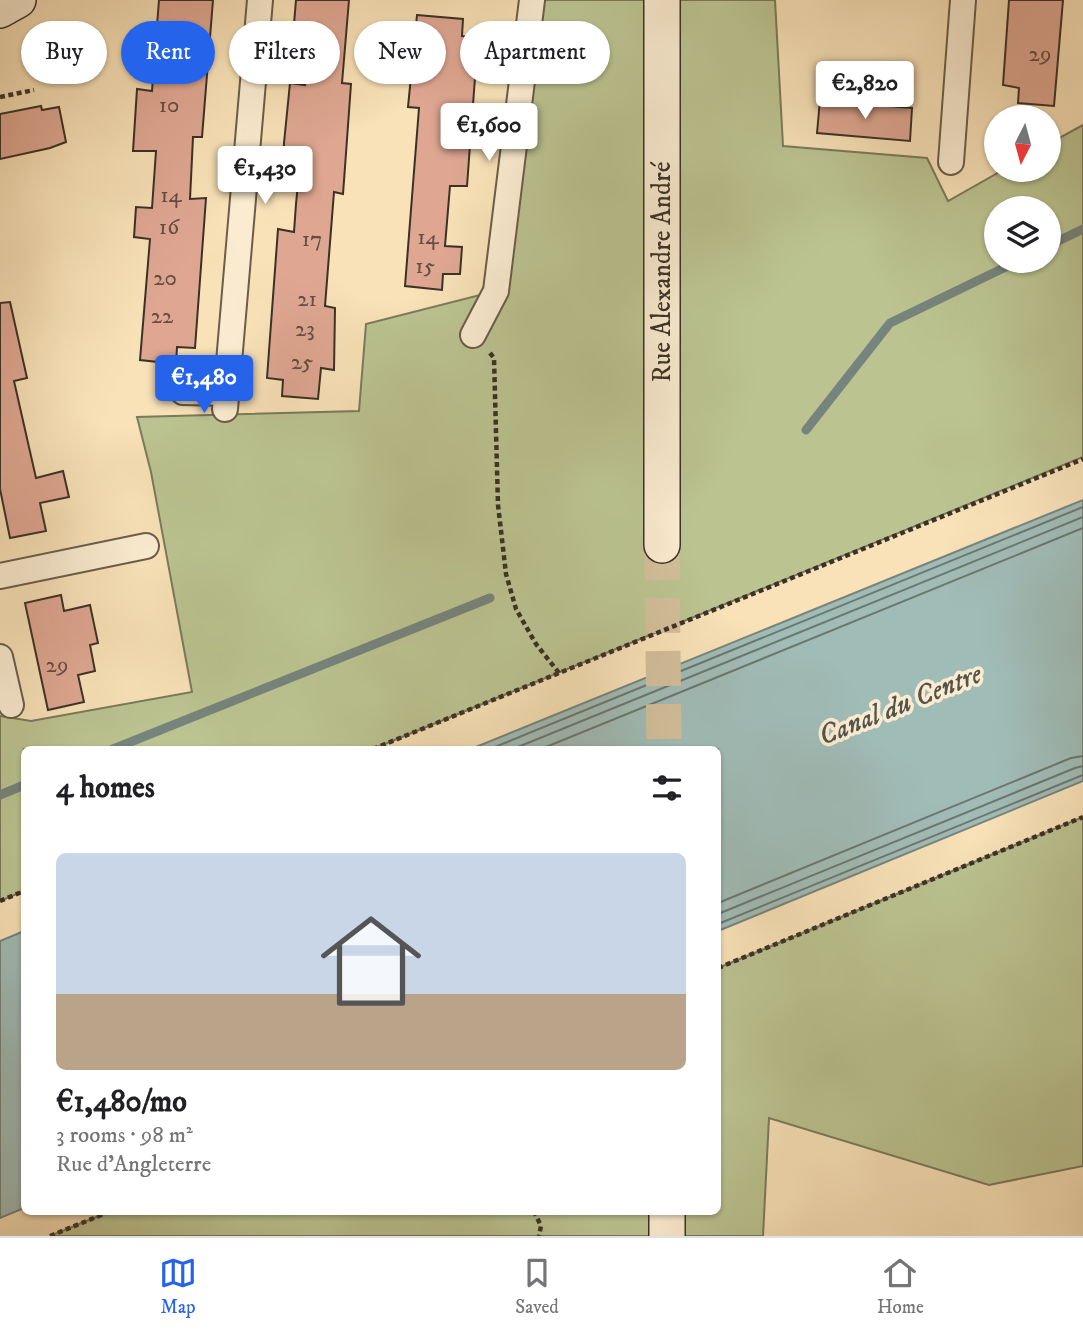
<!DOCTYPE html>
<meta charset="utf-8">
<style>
:root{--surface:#fff;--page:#f6f6f6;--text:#202124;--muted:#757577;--line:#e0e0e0;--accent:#2563eb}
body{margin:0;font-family:"IM FELL DW Pica",serif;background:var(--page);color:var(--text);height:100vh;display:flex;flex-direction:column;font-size:26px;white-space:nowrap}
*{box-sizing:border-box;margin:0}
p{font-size:23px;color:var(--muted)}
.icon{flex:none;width:38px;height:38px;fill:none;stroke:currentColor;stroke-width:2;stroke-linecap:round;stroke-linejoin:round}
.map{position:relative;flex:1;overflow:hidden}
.drawer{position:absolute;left:21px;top:746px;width:700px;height:469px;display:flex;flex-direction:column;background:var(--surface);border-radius:10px;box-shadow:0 2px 5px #0004}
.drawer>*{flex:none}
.top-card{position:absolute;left:21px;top:21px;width:700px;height:63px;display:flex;gap:14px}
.needle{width:46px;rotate:186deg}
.fabs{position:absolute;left:984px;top:105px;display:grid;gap:14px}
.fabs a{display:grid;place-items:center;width:77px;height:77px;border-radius:50%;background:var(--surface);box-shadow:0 2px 5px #0004;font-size:35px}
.price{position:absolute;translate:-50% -60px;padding:0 16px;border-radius:7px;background:#fff;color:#222;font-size:23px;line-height:46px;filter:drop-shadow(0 2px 4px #0008)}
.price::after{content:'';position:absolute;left:50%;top:42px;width:21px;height:16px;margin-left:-10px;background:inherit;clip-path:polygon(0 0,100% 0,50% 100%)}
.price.current{background:var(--accent);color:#fff}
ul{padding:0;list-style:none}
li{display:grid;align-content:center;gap:14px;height:371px;padding:0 35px}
li span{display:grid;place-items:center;height:217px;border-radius:10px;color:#555}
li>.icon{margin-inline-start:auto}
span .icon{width:126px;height:126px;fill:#fffc;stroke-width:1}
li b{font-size:30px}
h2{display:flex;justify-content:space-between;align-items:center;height:84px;padding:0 35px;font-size:30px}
.tag{padding:0 24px;border-radius:32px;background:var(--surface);box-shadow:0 2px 5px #0004;font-size:24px;line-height:63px}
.tag.current{background:var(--accent);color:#fff}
.dock{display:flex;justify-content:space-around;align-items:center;height:98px;border-top:2px solid var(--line);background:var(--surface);font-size:19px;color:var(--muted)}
.dock a{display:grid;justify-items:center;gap:4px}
.dock .current{color:var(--accent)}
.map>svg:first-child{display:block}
.green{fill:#bbc491;stroke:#7a7a5c;stroke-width:2;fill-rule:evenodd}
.water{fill:#a0bcb7;stroke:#77847d;stroke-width:2}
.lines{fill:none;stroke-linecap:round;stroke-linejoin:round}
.shore{stroke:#6d766f;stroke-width:2}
.stream{stroke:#77847d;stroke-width:9}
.building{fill:#dfa792;stroke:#3a3127;stroke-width:2}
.secondary-tunnel{stroke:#d3bf9b;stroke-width:35;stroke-dasharray:35 18;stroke-linecap:butt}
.street-casing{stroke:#6a5d4b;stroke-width:28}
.secondary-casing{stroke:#3a3127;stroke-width:38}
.path{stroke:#3a3127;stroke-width:4.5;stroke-dasharray:5 3.5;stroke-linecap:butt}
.street{stroke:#fbecd1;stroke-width:24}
.secondary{stroke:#fbecd1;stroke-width:35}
.labels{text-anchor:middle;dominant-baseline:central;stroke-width:7;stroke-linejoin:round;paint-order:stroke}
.number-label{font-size:23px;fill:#634e42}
.street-label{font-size:26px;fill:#3a3127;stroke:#fbecd1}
.water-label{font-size:28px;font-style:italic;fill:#54544b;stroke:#fbecd1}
</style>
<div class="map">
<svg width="1083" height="1236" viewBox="0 0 1083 1236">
<rect width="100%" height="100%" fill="#f9e2b8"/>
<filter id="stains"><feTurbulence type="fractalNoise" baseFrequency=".00286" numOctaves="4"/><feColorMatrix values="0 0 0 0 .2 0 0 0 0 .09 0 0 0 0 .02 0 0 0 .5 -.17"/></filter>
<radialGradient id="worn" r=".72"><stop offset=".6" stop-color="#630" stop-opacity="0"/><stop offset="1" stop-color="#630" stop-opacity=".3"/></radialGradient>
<g class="green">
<path d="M532,0H775L783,146L927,158L948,201L1003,170H1048V144L1083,125V457L373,749H24V891L0,901V716L31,721L192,692L151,472L137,417L359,411L366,324L496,291ZM996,208H1048V261H996Z"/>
<path d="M1083,817V1166L989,1185L769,1118L763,1236H50L111,1211H718V968Z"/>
</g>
<g class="water">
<path d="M1083,500V781L718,931V749H471Z"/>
<path d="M24,931V1208L0,1218V941Z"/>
</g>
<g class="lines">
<g class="shore">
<path d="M490,749L1083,507"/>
<path d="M513,749L1083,517"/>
<path d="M541,749L1083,528"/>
<path d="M718,903L1071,758L1083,756"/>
<path d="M718,914L1075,768L1083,766"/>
<path d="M718,924L1083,775"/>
</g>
<g class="stream">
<path d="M1048,246L1083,229"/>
<path d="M806,430L890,323L1018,261"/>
<path d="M113,749L490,598"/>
<path d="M0,795L24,785"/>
</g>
</g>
<g class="building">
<path d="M159,0H213L202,137H193L190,199L206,198L195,348L177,347L176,364L140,360L150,239L134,237L136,207L152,208L156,151H133L137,89L152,91Z"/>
<path d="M296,0H349L342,83L351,84L345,167L343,194L334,192L325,306L335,308L334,370L321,368L318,399L282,396L283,380L267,378L278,229L294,232L296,204L299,173L283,171L284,143L290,83L305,85L310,26L294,24Z"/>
<path d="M1009,0H1063L1054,106L1018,103L1019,88L1003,85Z"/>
<path d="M417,15L463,19L462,36L478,37L467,186H450L445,246L462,247L460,274H443L442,290L405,286L419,108L408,107Z"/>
<path d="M820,100L912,108L910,141L817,133Z"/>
<path d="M41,106L42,110L59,107L66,142L50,148L0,159V114Z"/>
<path d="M10,302L27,378L14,381L36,478L63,471L69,497L40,503L46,531L10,538L0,489V303Z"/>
<path d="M61,595L64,611L90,605L98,643L90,645L95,671L78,675L84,702L48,710L25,603Z"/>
</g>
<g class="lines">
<path class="secondary-tunnel" d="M662,545L664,749"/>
<defs>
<g id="street">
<path d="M951,162L963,0"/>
<path d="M473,335L496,291L532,0"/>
<path d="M183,392L226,393"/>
<path d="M225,409L260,0"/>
<path d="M0,576L146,546"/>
<path d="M0,657L11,705"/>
</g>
<g id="secondary">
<path d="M0,10L18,0"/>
<path d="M662,545V0"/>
<path d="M667,1236V1211"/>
</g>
</defs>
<use href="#street" class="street-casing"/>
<use href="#secondary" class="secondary-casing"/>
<g class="path">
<path d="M0,97L34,90"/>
<path d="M490,353L494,358L498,505L506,574L516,609L536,644L559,673"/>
<path d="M373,749L1083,459"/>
<path d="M0,901L24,891"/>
<path d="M718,968L1083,817"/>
<path d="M534,1211L541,1226L539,1236"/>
<path d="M50,1236L111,1211"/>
</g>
<use href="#street" class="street"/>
<use href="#secondary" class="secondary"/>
</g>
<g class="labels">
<g class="number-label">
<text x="1040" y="54">29</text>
<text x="169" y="105">10</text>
<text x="171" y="195">14</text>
<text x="169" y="227">16</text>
<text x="428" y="237">14</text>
<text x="312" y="239">17</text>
<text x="425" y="266">15</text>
<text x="165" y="278">20</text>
<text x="307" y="299">21</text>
<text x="162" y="316">22</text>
<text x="305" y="329">23</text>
<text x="302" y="362">25</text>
<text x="57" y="665">29</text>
</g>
<g class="street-label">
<text transform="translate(662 272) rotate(-90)">Rue Alexandre André</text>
</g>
<g class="water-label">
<text transform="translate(900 705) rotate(-22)">Canal du Centre</text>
</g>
</g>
<rect width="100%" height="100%" filter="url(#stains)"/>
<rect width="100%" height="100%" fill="url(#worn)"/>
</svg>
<div class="fabs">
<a><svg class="needle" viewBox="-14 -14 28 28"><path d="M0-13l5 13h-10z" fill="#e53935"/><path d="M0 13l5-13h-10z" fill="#757577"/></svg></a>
<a><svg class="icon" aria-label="layers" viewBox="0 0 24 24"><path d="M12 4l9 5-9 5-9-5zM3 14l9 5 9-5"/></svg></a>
</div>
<b class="price" style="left:865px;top:121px">€2,820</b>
<b class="price" style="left:489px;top:163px">€1,600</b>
<b class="price" style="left:265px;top:206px">€1,430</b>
<b class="price current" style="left:204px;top:415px">€1,480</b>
<div class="top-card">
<a class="tag">Buy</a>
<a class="tag current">Rent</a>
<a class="tag">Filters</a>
<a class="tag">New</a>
<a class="tag">Apartment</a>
</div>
<section class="drawer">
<h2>4 homes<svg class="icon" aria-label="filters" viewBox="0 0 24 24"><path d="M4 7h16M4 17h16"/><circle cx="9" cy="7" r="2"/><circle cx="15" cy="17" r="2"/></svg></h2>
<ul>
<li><span style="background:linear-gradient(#c9d6e8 65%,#b9a48a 0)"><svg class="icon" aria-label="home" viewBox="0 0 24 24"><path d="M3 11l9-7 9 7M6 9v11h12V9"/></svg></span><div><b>€1,480/mo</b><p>3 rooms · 98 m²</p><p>Rue d'Angleterre</p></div></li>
</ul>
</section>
</div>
<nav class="dock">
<a class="current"><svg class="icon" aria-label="map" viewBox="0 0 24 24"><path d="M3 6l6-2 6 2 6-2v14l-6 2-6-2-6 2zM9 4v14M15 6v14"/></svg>Map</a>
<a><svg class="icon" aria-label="saved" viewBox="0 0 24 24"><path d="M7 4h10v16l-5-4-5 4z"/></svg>Saved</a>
<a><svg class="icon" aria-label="home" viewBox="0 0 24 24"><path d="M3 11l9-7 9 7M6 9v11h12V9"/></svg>Home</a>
</nav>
